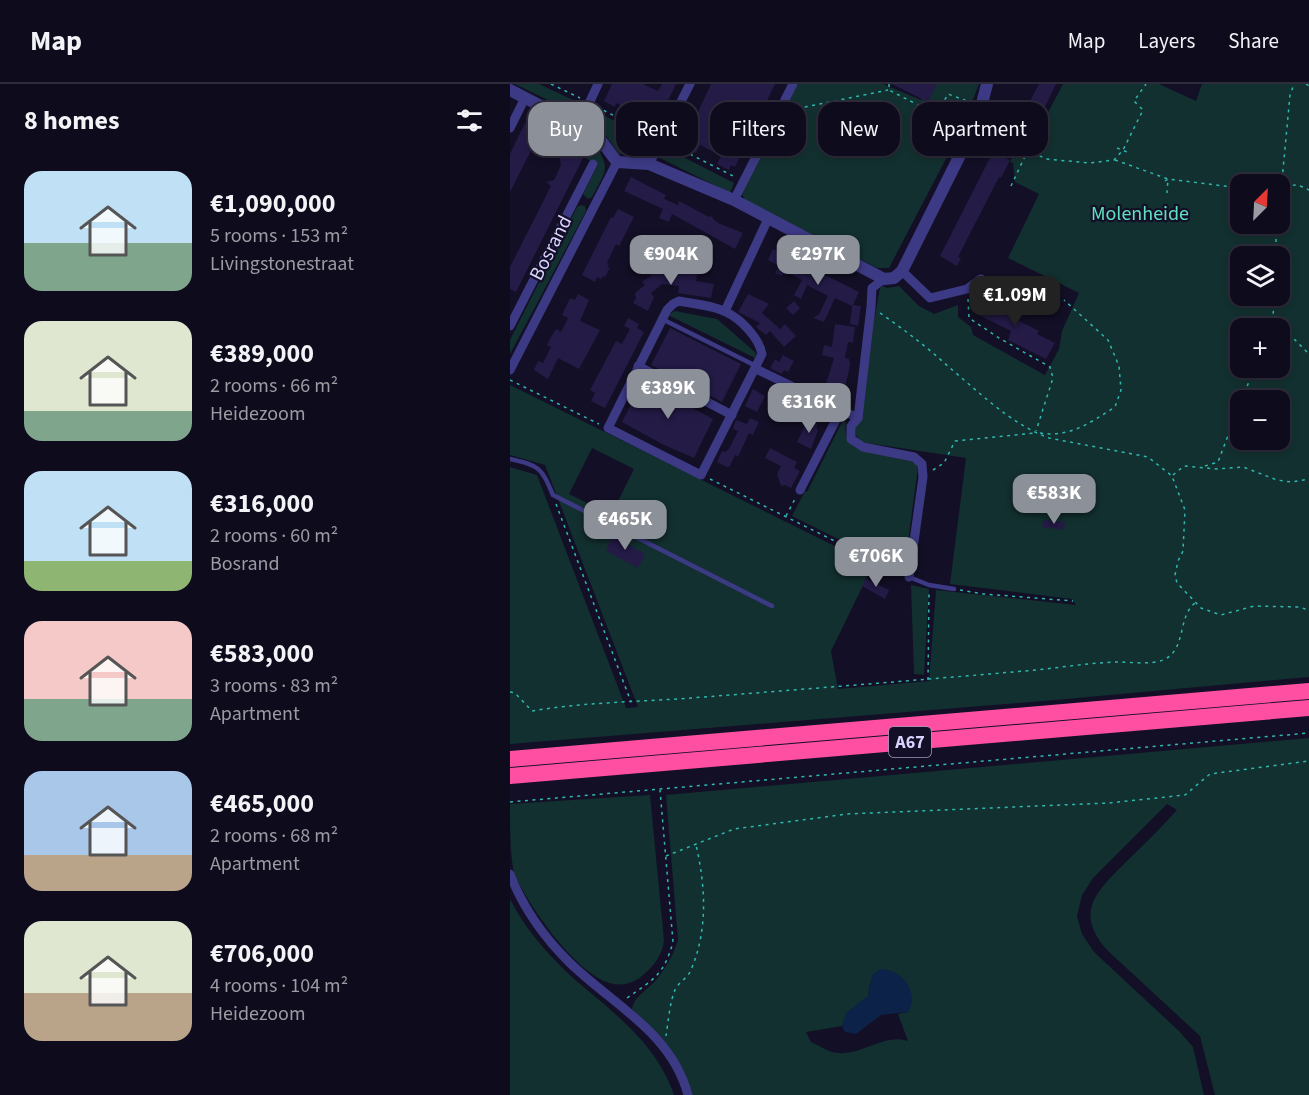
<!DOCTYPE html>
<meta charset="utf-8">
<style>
:root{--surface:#0e0b1c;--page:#171425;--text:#f1f3f6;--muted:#9b9ba3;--line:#2e2b3b;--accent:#8c9099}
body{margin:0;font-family:"Source Sans 3",sans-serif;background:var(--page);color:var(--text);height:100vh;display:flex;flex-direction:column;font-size:22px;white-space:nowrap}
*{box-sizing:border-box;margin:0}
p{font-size:20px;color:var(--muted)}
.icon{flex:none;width:33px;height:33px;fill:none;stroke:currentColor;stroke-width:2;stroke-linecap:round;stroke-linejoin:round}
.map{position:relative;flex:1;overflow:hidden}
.details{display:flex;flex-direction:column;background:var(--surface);width:510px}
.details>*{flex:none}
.guide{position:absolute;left:18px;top:18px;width:570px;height:54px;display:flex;gap:12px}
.needle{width:39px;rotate:24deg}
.buttons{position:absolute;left:720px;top:90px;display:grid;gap:12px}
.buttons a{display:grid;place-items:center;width:60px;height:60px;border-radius:12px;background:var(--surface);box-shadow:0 3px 9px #0003,0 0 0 2px var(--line);font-size:30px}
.price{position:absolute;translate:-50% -51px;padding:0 14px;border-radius:12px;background:var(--accent);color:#fff;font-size:20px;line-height:39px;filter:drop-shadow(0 2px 3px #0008)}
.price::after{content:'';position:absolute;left:50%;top:36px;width:18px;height:14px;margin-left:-9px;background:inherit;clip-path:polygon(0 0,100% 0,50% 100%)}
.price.current{background:#222;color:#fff}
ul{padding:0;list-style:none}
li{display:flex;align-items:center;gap:18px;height:150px;padding:0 24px}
li span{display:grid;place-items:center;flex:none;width:168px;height:120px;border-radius:18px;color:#555}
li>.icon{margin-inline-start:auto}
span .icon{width:72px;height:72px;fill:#fffc;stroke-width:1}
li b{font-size:26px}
h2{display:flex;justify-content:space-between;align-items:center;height:72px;padding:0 24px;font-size:26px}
.chip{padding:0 21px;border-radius:18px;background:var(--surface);box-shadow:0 3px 9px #0003,0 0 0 2px var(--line);font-size:21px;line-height:54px}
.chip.current{background:var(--accent);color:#fff}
header{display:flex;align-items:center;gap:36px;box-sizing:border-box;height:84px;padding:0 30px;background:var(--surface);border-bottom:2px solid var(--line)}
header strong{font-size:28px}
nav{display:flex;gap:33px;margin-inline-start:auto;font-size:21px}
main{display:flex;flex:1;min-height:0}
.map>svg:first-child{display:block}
.green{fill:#12302f;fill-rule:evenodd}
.water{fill:#0c2248}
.building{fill:#241b47}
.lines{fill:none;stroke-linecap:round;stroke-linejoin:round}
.path{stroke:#2fb8b0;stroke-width:1.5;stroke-dasharray:3 4.5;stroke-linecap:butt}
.service{stroke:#3d3a85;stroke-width:4.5}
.minor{stroke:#3d3a85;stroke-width:9}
.tertiary{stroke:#3d3a85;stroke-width:12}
.motorway{stroke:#ff4fa3;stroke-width:16}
.labels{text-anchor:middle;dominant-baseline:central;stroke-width:4.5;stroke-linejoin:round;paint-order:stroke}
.shield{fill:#130f26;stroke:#9e99be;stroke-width:1.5}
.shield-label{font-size:18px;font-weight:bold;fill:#d9d4ff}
.park-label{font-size:20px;fill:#5fe0c0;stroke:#130f26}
.street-label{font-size:20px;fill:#d9d4ff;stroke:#130f26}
</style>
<header>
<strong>Map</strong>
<nav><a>Map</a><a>Layers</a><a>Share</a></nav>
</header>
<main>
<section class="details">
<h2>8 homes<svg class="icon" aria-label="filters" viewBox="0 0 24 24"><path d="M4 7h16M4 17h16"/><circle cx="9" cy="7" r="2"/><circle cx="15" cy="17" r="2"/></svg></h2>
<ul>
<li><span style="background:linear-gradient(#bfe0f5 60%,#7fa58c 0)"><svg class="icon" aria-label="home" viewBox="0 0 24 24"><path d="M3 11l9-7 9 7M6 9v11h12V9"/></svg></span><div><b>€1,090,000</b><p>5 rooms · 153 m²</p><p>Livingstonestraat</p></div></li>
<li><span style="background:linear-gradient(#dfe7d0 75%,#7fa58c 0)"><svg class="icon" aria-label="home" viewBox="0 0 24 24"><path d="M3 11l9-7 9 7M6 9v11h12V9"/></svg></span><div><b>€389,000</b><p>2 rooms · 66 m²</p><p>Heidezoom</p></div></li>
<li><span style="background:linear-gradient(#bfe0f5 75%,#8fb573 0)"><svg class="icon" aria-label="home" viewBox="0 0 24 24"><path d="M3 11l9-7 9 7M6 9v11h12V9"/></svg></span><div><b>€316,000</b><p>2 rooms · 60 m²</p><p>Bosrand</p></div></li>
<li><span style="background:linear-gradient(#f6c9c9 65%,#7fa58c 0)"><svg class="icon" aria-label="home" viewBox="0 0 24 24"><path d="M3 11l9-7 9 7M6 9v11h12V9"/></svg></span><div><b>€583,000</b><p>3 rooms · 83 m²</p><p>Apartment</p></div></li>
<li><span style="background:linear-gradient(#a9c7e8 70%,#b9a48a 0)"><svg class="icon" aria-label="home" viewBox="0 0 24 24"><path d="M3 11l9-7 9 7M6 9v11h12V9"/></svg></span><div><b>€465,000</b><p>2 rooms · 68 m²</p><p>Apartment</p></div></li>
<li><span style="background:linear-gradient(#dfe7d0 60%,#b9a48a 0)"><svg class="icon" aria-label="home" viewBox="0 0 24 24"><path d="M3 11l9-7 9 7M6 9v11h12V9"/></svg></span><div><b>€706,000</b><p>4 rooms · 104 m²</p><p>Heidezoom</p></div></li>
</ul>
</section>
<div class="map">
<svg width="799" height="1011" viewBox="0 0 799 1011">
<rect width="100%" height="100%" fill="#130f26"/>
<g class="green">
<path d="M5,0H29L63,16L58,26Z"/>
<path d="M288,0H373L411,16L419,0H469L452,44L379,184H367L235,116L232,110L234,105Z"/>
<path d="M553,0H649L686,17L692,0H799V593L545,616L0,660V383L27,391L116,624L128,623L35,381L0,371V301L363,481L321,567L328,605L419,597L426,506L566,521L562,515L440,500L456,374L351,358L346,351L345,339L370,204L373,202L377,204L389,202L409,222L424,230L448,221V233L461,243L463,251L535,291L549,265L552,247L569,209L498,174L529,110L505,98L503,79L500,78L503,70L514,74ZM730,100H770V140H730ZM730,172H770V212H730ZM730,244H770V284H730ZM730,316H770V356H730ZM82,364L124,385L101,431L59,410Z"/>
<path d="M83,26L144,57L137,71L109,70L92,46L77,38Z"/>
<path d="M85,59C101,87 96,86 82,113L78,115L73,110L88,81L77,75Z"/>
<path d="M152,62L224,99L220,109L146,72Z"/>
<path d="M71,121L75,122L76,127L0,270V256L67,123Z"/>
<path d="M165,227L207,235L246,269L245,274L158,231Z"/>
<path d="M333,336L336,338C329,374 378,370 402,374L408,383L394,488L282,432L295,407L297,408Z"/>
<path d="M401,501L419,505L414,591L404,590Z"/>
<path d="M799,654V1011H705L690,952L598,867C562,828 588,806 617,777C634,760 651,744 667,726L657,720L583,794L572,811L567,832L572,850L584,868L669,947L683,963L694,1011H177L176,1005L141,946L122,925C124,912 139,905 147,895C156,883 163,872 168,856L156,711ZM360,899L398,928L388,930L398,957C374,949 353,971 328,969C318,968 310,962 301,958L296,948L332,942C337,923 348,924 358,912Z"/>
<path d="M140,711L154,856C153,870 144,882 133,891C125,898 115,902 104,900C68,894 18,821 4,789C0,769 0,742 0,720Z"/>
<path d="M0,815C15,845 39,872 63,894C103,928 147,960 164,1011H0Z"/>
</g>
<path class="water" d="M370,885C390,884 411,908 398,928L371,931L346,950L335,948L332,942L336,929L358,912L362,891Z"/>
<g class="building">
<path d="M102,0H133L148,7L152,0H166L145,43L128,34L130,31L106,19L105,23L94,17Z"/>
<path d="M201,0H265L225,83L221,81L219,86L207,80L211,72L190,61L186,69L176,64L178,60L174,58Z"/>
<path d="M382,0H427L418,18Z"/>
<path d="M529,0H546L515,64L498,55L507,37L509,38Z"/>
<path d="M25,37L34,41L0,108V70L15,39L22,42Z"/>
<path d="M64,56L74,62L71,68L75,70L6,208L0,205V183L41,102L36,98L44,96L51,81L49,69L56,73Z"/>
<path d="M483,68L500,76L491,94L489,93L448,173L451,174L447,182L430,172Z"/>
<path d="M121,93L156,111L154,115L168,121L169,117L199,133L202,132L203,135L208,139L233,149L225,165L162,130L159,138L149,134L153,125L114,107Z"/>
<path d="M108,125L124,133L109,162L106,160L97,179L99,180L97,183L100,184L95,193L93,192L91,195L87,193L85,198L72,191L101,133L103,134Z"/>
<path d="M263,165L296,181L294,185L308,192L310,189L321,194L349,208L343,221L351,222L348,242L340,240L342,222L325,214L314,238L303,234L309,230L318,212L297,201L291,215L284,211L292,196L275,187L272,192L265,189L269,182L258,176Z"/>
<path d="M142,183L187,190L186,197L204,200L201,214L168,209L169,202L152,200L141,209L144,213L138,227L123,219L126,214L125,209L135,201L132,198L141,192Z"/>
<path d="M68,210L79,216L70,237L90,246L69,285L48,274L38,295L24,286L28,277L33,279L41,263L37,261L41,253L46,245L51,248L58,234L52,231L60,214L65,216Z"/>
<path d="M238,210L259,220L252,229L270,245L275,240L286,252L274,263L260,247L256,251L246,243L250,239L228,228Z"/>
<path d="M474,212L497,221L496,224L509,230L505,235L529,247L527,250L545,259L536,275L498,256L501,247L465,229Z"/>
<path d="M284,217L290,224L283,231L276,224Z"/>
<path d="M118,234L129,240L127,244L134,248L95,324L81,317L85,309L80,306L106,257L112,260L120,245L114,242Z"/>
<path d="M325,240L345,243L343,259L338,258L335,274L339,275L340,281L332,317L318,312L320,304L316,303V300L324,274L312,271L314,261L322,263Z"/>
<path d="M160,244L231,280L212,318L141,281Z"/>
<path d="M273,271L284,277L278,288L274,286L272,290L260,284L265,275L269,278Z"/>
<path d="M132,299L144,303L203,335L184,374L154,361L112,338Z"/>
<path d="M243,305L255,312L247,328L235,322Z"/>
<path d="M240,334L249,338L243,351L239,349L228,373L225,371L220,382L217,383L207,378L212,367L215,368L219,365L228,347L223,345L226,336L237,340Z"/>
<path d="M298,335L308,340L306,344L308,346L301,365L287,358Z"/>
<path d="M260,364L287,378L284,384L290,387L281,404L275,401L271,402L267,390L271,382L255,374Z"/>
<path d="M533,436L555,438L554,446L532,443Z"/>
<path d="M103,450L118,457L117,460L135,470L128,484L96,467Z"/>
<path d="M355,494L379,506L375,515L352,502Z"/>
</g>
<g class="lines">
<g class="path">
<path d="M41,0L70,14"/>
<path d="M379,0V6L408,21L433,19L438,10L460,18"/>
<path d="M796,0L799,2"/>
<path d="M87,23L142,51"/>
<path d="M280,26L378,6"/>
<path d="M476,45L536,75L580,79L604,76L613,66L633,26L624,17L636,0"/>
<path d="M160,60L225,93"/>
<path d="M607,64L617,68"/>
<path d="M77,72L81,63"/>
<path d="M605,76L658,95L730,104"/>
<path d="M655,97L658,95L657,109"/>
<path d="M501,102L517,68"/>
<path d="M770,109C785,103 779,96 799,106"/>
<path d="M770,118L780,11L784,0"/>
<path d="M766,140V172"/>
<path d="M458,215L459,234L489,254L540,283L543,294L526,347"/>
<path d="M370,229C395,246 418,264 440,284C471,310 501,340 539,354L638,373L662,392L675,426L673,467L668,477L665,491L667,499L691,524L711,531L744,522L789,523L799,526"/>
<path d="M763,234L799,270"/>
<path d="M759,244L763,234L764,212"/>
<path d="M0,296L89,340"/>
<path d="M732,316L744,284"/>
<path d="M530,349C560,354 581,338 605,323L611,306L609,282L598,256L554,216"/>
<path d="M695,382L708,378L730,320"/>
<path d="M423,386L434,379L445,357L525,349"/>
<path d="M663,391L674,382L707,385L733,383L767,396L781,398L799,395"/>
<path d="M200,395L389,489"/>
<path d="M46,420L121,618"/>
<path d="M276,432L285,415"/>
<path d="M450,506L474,510L563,517"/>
<path d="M418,596L419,507"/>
<path d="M0,608L5,609L22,627C74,618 128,618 181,614C296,605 411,596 526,586C553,583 580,579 607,578C621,578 640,581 653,576C677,566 667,533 685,519"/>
<path d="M0,718L799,649"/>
<path d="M156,772L224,745L337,730L599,719L675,711L700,690L799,677"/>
<path d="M117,914C144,895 154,891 163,858L150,706"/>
<path d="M156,952C158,939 160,917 165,906C168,899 176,895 180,888C198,848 196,804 186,761"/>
</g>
<g class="service">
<path d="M152,235L246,282"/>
<path d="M0,375C30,382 31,383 43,411L262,522"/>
<path d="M399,493L419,501L444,505"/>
</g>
<g class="minor">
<path d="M69,41L88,0"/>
<path d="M0,44L15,14"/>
<path d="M139,80L180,0"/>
<path d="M224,116L283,0"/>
<path d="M392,187L420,214L457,205L471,195"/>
<path d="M169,217C184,220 203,221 216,228C231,235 249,254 252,270L191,391L98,344L157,226L163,220Z"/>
<path d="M215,227L258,135"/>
<path d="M0,242L83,80"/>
<path d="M128,282L222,331"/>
<path d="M246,285L348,334L341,342V355L353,363L404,373L412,380L413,393L399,493"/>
<path d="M0,286L107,78"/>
<path d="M348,334L361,223L362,204L374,195"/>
<path d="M290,406L331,326"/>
<path d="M0,790C13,824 32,851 58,877C101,920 161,947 178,1011"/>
</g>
<path class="tertiary" d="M0,6L87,51L107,78L139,80L224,116L374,195L384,194L392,187L468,35L477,0"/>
<g class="motorway">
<path d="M0,675L799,607"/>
<path d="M0,692L799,624"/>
</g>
</g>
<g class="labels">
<rect class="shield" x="379" y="643" width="42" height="30" rx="4.5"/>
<g class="shield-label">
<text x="400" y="658">A67</text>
</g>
<g class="park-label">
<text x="630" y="130">Molenheide</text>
</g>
<g class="street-label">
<text transform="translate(41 164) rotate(-63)">Bosrand</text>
</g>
</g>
</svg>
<div class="buttons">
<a><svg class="needle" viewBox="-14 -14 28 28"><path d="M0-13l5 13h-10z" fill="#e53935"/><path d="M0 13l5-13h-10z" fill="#9b9ba3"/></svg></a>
<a><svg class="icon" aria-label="layers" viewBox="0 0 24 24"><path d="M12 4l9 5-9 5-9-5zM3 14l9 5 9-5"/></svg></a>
<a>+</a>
<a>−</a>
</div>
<b class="price" style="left:161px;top:202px">€904K</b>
<b class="price" style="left:308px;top:202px">€297K</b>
<b class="price current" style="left:505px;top:243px">€1.09M</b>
<b class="price" style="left:158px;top:336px">€389K</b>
<b class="price" style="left:299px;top:350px">€316K</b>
<b class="price" style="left:544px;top:441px">€583K</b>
<b class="price" style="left:115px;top:467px">€465K</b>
<b class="price" style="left:366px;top:504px">€706K</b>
<div class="guide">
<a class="chip current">Buy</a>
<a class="chip">Rent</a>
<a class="chip">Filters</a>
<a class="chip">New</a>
<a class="chip">Apartment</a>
</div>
</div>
</main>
